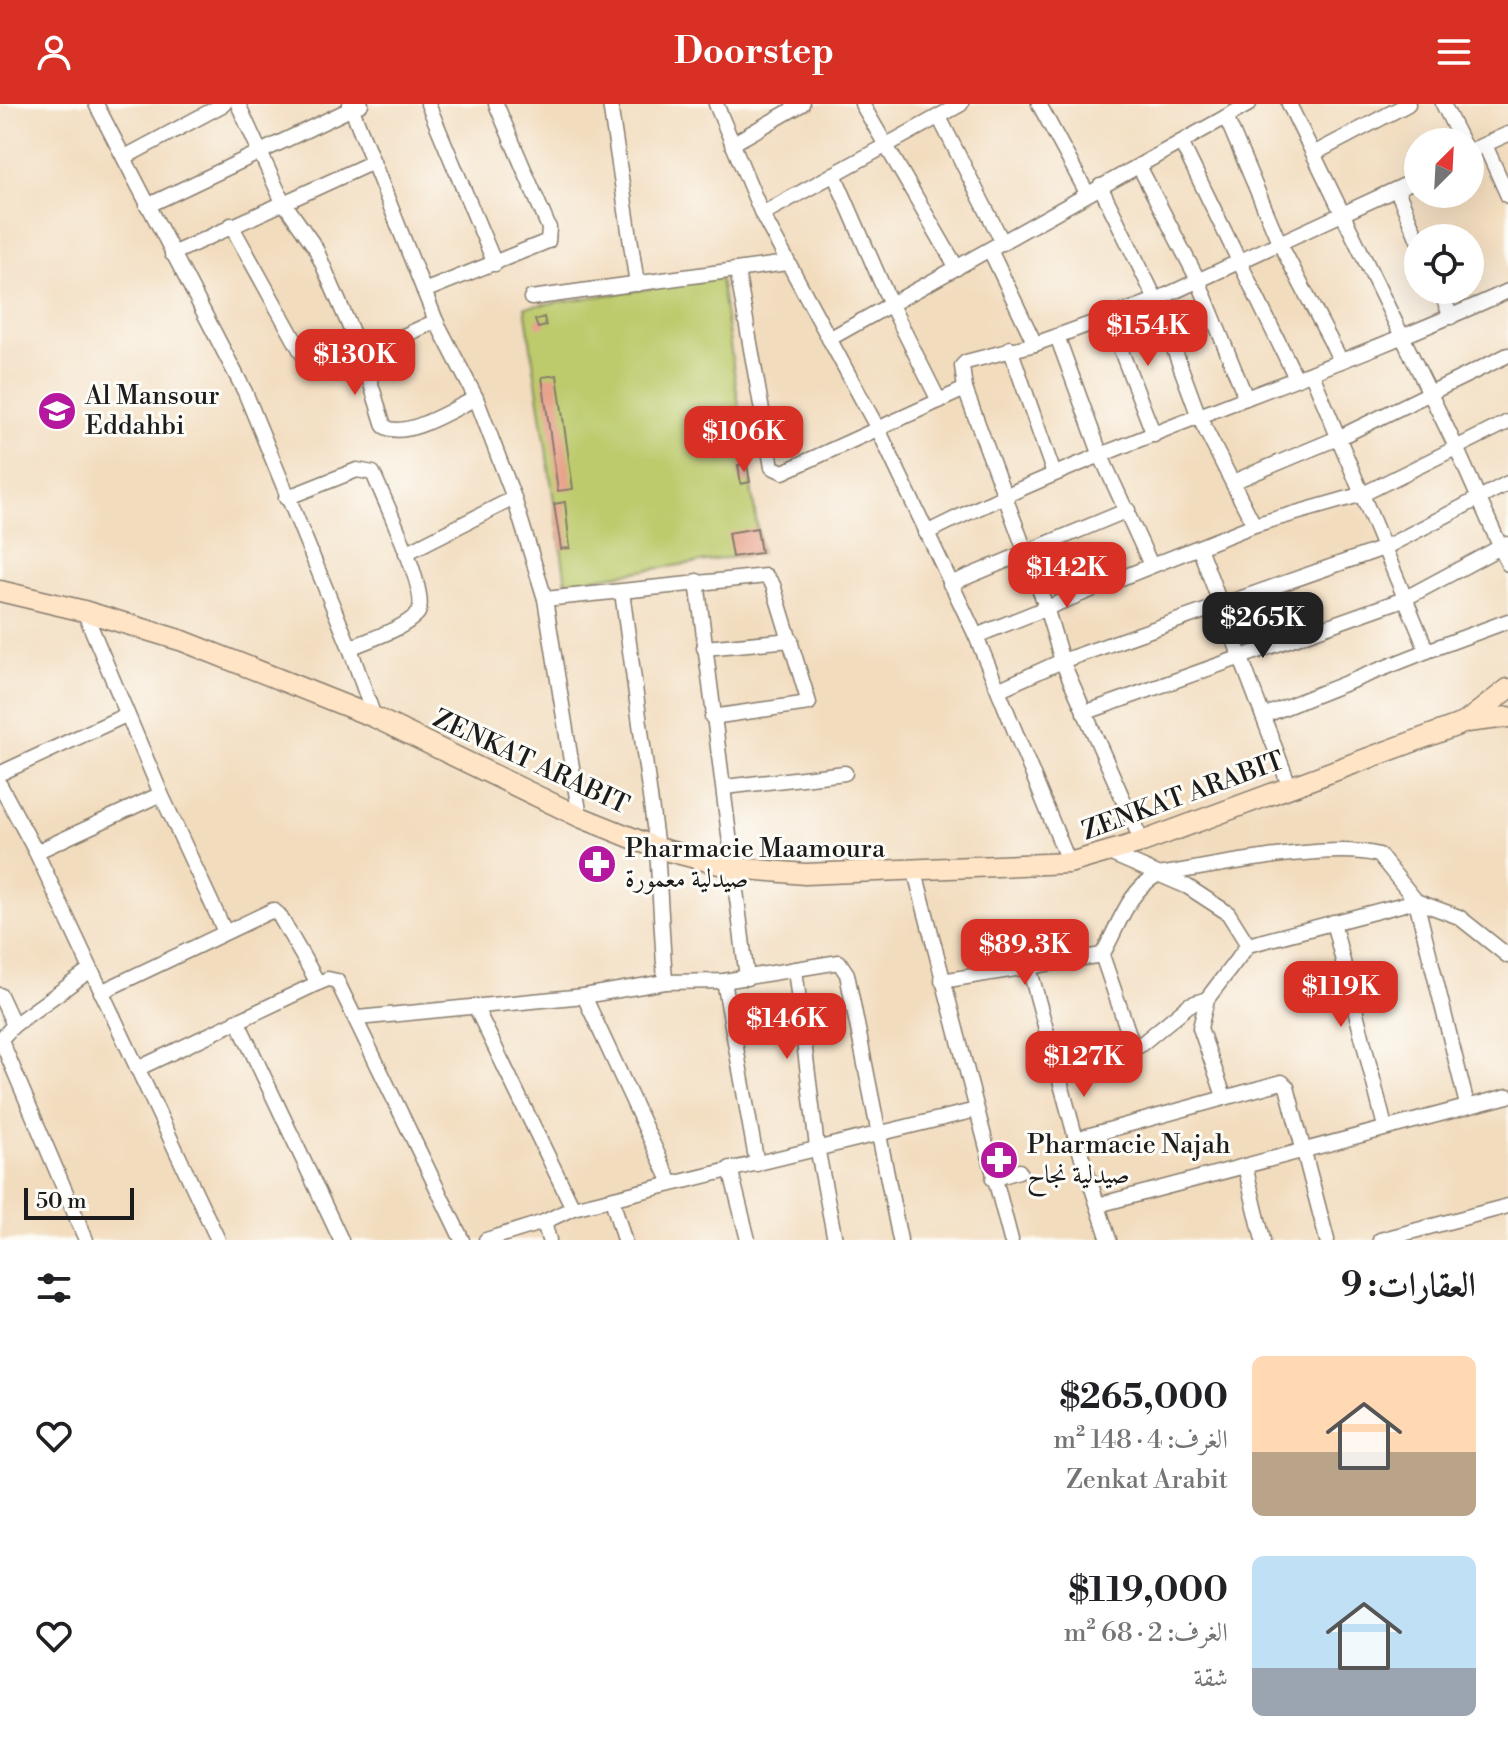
<!DOCTYPE html>
<html lang="ar">
<meta charset="utf-8">
<style>
:root{--surface:#fff;--page:#f2f2f2;--text:#202124;--muted:#757577;--accent:#d93025}
body{margin:0;font-family:"Libre Bodoni",Amiri,serif;background:var(--page);color:var(--text);direction:rtl;height:100vh;display:flex;flex-direction:column;font-size:30px;white-space:nowrap}
*{box-sizing:border-box;margin:0}
p{font-size:26px;color:var(--muted)}
.icon{flex:none;width:44px;height:44px;fill:none;stroke:currentColor;stroke-width:2;stroke-linecap:round;stroke-linejoin:round}
.map{position:relative;height:1136px;overflow:hidden;direction:ltr}
.side{display:flex;flex-direction:column;background:var(--surface);flex:1}
.side>*{flex:none}
.needle{width:52px;rotate:24deg}
.buttons{position:absolute;left:1404px;top:24px;display:grid;gap:16px}
.buttons a{display:grid;place-items:center;width:80px;height:80px;border-radius:50%;background:var(--surface);box-shadow:0 8px 32px #0002;font-size:40px}
.scale{position:absolute;left:24px;bottom:20px;width:110px;box-sizing:border-box;padding-left:8px;border:4px solid #1c1c1c;border-top:0;font-size:22px;line-height:28px;white-space:nowrap;color:#1c1c1c;-webkit-text-stroke:6px #fdfcf7;paint-order:stroke}
.price{position:absolute;translate:-50% -68px;padding:0 18px;border-radius:16px;background:var(--accent);color:#fff;font-size:26px;line-height:52px;filter:drop-shadow(0 2px 4px #0008)}
.price::after{content:'';position:absolute;left:50%;top:48px;width:24px;height:18px;margin-left:-12px;background:inherit;clip-path:polygon(0 0,100% 0,50% 100%)}
.price.current{background:#222;color:#fff}
ul{padding:0;list-style:none}
li{display:flex;align-items:center;gap:24px;height:200px;padding:0 32px}
li span{display:grid;place-items:center;flex:none;width:224px;height:160px;border-radius:12px;color:#555}
li>.icon{margin-inline-start:auto}
span .icon{width:96px;height:96px;fill:#fffc;stroke-width:1}
li b{font-size:34px}
h2{display:flex;justify-content:space-between;align-items:center;height:96px;padding:0 32px;font-size:34px}
header{display:flex;justify-content:space-between;align-items:center;height:104px;padding:0 32px;background:var(--accent);color:#fff;font-size:36px;font-weight:700}
.map>svg:first-child{display:block}
.green{fill:#bdcb6d;stroke:#6c7444;stroke-width:2}
.building{fill:#e7a38c}
.lines{fill:none;stroke-linecap:round;stroke-linejoin:round}
.street-casing{stroke:#877c6d;stroke-width:17}
.secondary-casing{stroke:#877c6d;stroke-width:23}
.street{stroke:#fff;stroke-width:14}
.secondary{stroke:#ffe4c6;stroke-width:20}
.labels{text-anchor:middle;dominant-baseline:central;stroke-width:6;stroke-linejoin:round;paint-order:stroke}
.poi-label{font-size:26px;fill:#1c1c1c;stroke:#fdfcf7;text-anchor:start}
.street-label{font-size:26px;fill:#1c1c1c;stroke:#fdfcf7}
</style>
<header><svg class="icon" aria-label="menu" viewBox="0 0 24 24"><path d="M4 6h16M4 12h16M4 18h16"/></svg>Doorstep<svg class="icon" aria-label="person" viewBox="0 0 24 24"><circle cx="12" cy="8" r="4"/><path d="M4 21q1-7 8-7t8 7"/></svg></header>
<div class="map">
<svg width="1508" height="1136" viewBox="0 0 1508 1136">
<rect width="100%" height="100%" fill="#fdfcf7"/>
<filter id="ink" filterUnits="userSpaceOnUse"><feTurbulence type="fractalNoise" baseFrequency=".0125" numOctaves="2"/><feDisplacementMap in="SourceGraphic" scale="16" xChannelSelector="R" yChannelSelector="G"/><feConvolveMatrix kernelMatrix="1 2 1 2 8 2 1 2 1" color-interpolation-filters="sRGB"/></filter>
<filter id="wash" filterUnits="userSpaceOnUse"><feTurbulence type="fractalNoise" baseFrequency=".006" numOctaves="4" result="noise"/><feDisplacementMap in="SourceGraphic" scale="32" xChannelSelector="R" yChannelSelector="G"/><feGaussianBlur stdDeviation="1.8" result="paint"/><feColorMatrix in="noise" values="0 0 0 0 0 0 0 0 0 0 0 0 0 0 0 0 0 1.4 0 .05"/><feComposite in="paint" operator="in"/></filter>
<g filter="url(#wash)">
<rect width="100%" height="100%" fill="#f2dcbe"/>
<path class="green" d="M720,174L761,449L566,478L525,203Z"/>
<g id="blocks">
<g class="building">
<path d="M544,213L546,222L538,224L535,216Z"/>
<path d="M557,271L573,385L558,387L542,273Z"/>
<path d="M747,360L750,378L741,380L738,361Z"/>
<path d="M565,398L570,444L561,445L554,400Z"/>
<path d="M757,424L761,449L732,453L728,429Z"/>
</g>
</g>
</g>
<g filter="url(#ink)">
<use href="#blocks" fill-opacity="0" stroke="#877c6d" stroke-width="2"/>
<g class="lines">
<defs>
<g id="street">
<path d="M96,0L245,288L350,544L374,613"/>
<path d="M238,0L282,96L315,143L362,251L384,322C404,337 455,304 476,294"/>
<path d="M350,0L436,217L476,294L514,394L545,495L580,713"/>
<path d="M428,0L495,160"/>
<path d="M610,0L637,180"/>
<path d="M716,0L762,110L879,327L976,532L1069,759"/>
<path d="M862,0L957,164"/>
<path d="M1039,0L1087,89"/>
<path d="M1289,0L1456,343L1508,460"/>
<path d="M1443,0L1462,38"/>
<path d="M939,13L1003,139"/>
<path d="M1226,13L1279,138L1341,257"/>
<path d="M1181,38L1296,274"/>
<path d="M732,40L802,0"/>
<path d="M1485,41L1508,92"/>
<path d="M1470,47L1508,30"/>
<path d="M1315,49L1408,0"/>
<path d="M125,53L224,0"/>
<path d="M1139,62L1198,176L1246,294"/>
<path d="M834,70L891,201L939,297"/>
<path d="M1100,82L1156,196L1199,313L1254,421"/>
<path d="M1397,86L1418,136"/>
<path d="M147,102L361,0"/>
<path d="M762,110L961,0"/>
<path d="M231,121L303,251"/>
<path d="M990,146L1035,240"/>
<path d="M172,150L373,58"/>
<path d="M737,166L772,363L783,368L965,285L962,262L966,258L1035,240L1156,196L1418,75"/>
<path d="M1440,186L1451,213"/>
<path d="M424,187L548,137L549,124L496,0"/>
<path d="M531,194L787,159"/>
<path d="M1107,211L1154,331"/>
<path d="M1057,232L1101,352L1151,461"/>
<path d="M829,235L1249,0"/>
<path d="M1010,244L1054,370"/>
<path d="M362,251L436,217"/>
<path d="M965,285L1046,503L1062,557L1142,738"/>
<path d="M1235,377L1340,333L1508,251"/>
<path d="M286,394L357,366L373,369C382,391 432,494 417,510C402,526 370,535 350,544"/>
<path d="M926,429C1115,335 1317,274 1508,187"/>
<path d="M1200,446L1289,681"/>
<path d="M406,449L514,394"/>
<path d="M697,477L747,874"/>
<path d="M950,480L1128,406"/>
<path d="M622,488L657,744L665,878"/>
<path d="M545,495L766,472L773,481L809,599L712,613"/>
<path d="M84,507L161,690L225,828"/>
<path d="M976,532L1254,421L1363,390L1508,318"/>
<path d="M704,544L791,536"/>
<path d="M1427,547L1508,517"/>
<path d="M1000,585L1062,557L1384,444L1508,379"/>
<path d="M1084,609L1404,495L1506,440"/>
<path d="M1263,612L1427,547L1312,270"/>
<path d="M1,669L126,611"/>
<path d="M0,681L36,748L218,1136"/>
<path d="M725,683L845,669"/>
<path d="M36,748L161,690"/>
<path d="M1109,749L1188,783L1228,809L1248,841"/>
<path d="M915,768L1011,1136"/>
<path d="M1333,818L1385,1023"/>
<path d="M1029,863L1076,1035L1109,1136"/>
<path d="M795,865L817,1043L835,1136"/>
<path d="M724,877L757,1060"/>
<path d="M942,877L1102,851"/>
<path d="M101,888L273,806L279,811L318,879"/>
<path d="M0,891L14,921"/>
<path d="M584,892L671,1079"/>
<path d="M1207,895L1189,901L1139,942L1132,939L1102,851C1119,822 1127,788 1157,771C1210,763 1331,737 1379,751L1416,797L1467,1001"/>
<path d="M475,902L573,1104"/>
<path d="M358,914L584,892L665,878L724,877L839,858L847,870L900,1136"/>
<path d="M237,916L341,1136"/>
<path d="M0,936L14,921L89,867"/>
<path d="M1,936L86,1136"/>
<path d="M137,965L318,879L328,875L337,877L462,1136"/>
<path d="M1224,992L1200,924L1207,895L1248,841L1416,797L1459,813L1508,852"/>
<path d="M1076,1035L1282,978L1287,983L1327,1136"/>
<path d="M1245,1062L1263,1136"/>
<path d="M730,1064L748,1136"/>
<path d="M993,1075L1019,1067"/>
<path d="M612,1095L624,1136"/>
<path d="M1098,1101L1508,992"/>
<path d="M544,1118L549,1136"/>
<path d="M486,1136L544,1118L573,1104L976,1006"/>
<path d="M1380,1136L1508,1102"/>
</g>
<g id="secondary">
<path d="M0,487L84,507L183,537L374,613L580,713L657,744L735,764L805,770L1069,759L1142,738L1466,618L1508,613"/>
<path d="M1467,617L1508,585"/>
</g>
</defs>
<use href="#street" class="street-casing"/>
<use href="#secondary" class="secondary-casing"/>
<use href="#street" class="street"/>
<use href="#secondary" class="secondary"/>
</g>
</g>
<defs>
<symbol id="school-disc" viewBox="-11 -11 22 22"><circle r="9.5" fill="#b5179e" stroke="#fdfcf7"/><path d="M0-5L7-2L0 1L-7-2ZM-4 1L0 2.5L4 1V4Q0 6-4 4Z" fill="#fff"/></symbol>
<symbol id="pharmacy-disc" viewBox="-11 -11 22 22"><circle r="9.5" fill="#b5179e" stroke="#fdfcf7"/><path d="M-2-6h4v4h4v4h-4v4h-4v-4h-4v-4h4Z" fill="#fff"/></symbol>
</defs>
<g fill-rule="evenodd">
<use href="#school-disc" x="35" y="285" width="44" height="44"/>
<use href="#pharmacy-disc" x="575" y="738" width="44" height="44"/>
<use href="#pharmacy-disc" x="977" y="1034" width="44" height="44"/>
</g>
<g class="labels">
<g class="poi-label">
<text x="85" y="292">Al Mansour<tspan x="85" dy="30">Eddahbi</tspan></text>
<text x="625" y="745">Pharmacie Maamoura<tspan x="625" dy="30">صيدلية معمورة</tspan></text>
<text x="1027" y="1041">Pharmacie Najah<tspan x="1027" dy="30">صيدلية نجاح</tspan></text>
</g>
<g class="street-label">
<text transform="translate(531 658) rotate(25)">ZENKAT ARABIT</text>
<text transform="translate(1183 692) rotate(-20)">ZENKAT ARABIT</text>
</g>
</g>
</svg>
<div class="buttons">
<a><svg class="needle" viewBox="-14 -14 28 28"><path d="M0-13l5 13h-10z" fill="#e53935"/><path d="M0 13l5-13h-10z" fill="#757577"/></svg></a>
<a><svg class="icon" aria-label="locate" viewBox="0 0 24 24"><circle cx="12" cy="12" r="6"/><path d="M12 2v4M12 18v4M2 12h4M18 12h4"/></svg></a>
</div>
<div class="scale">50 m</div>
<b class="price" style="left:1148px;top:264px">$154K</b>
<b class="price" style="left:355px;top:293px">$130K</b>
<b class="price" style="left:744px;top:370px">$106K</b>
<b class="price" style="left:1067px;top:506px">$142K</b>
<b class="price current" style="left:1263px;top:556px">$265K</b>
<b class="price" style="left:1025px;top:883px">$89.3K</b>
<b class="price" style="left:1341px;top:925px">$119K</b>
<b class="price" style="left:787px;top:957px">$146K</b>
<b class="price" style="left:1084px;top:995px">$127K</b>
</div>
<section class="side">
<h2>العقارات: 9<svg class="icon" aria-label="filters" viewBox="0 0 24 24"><path d="M4 7h16M4 17h16"/><circle cx="9" cy="7" r="2"/><circle cx="15" cy="17" r="2"/></svg></h2>
<ul>
<li><span style="background:linear-gradient(#ffd9b3 60%,#b9a48a 0)"><svg class="icon" aria-label="home" viewBox="0 0 24 24"><path d="M3 11l9-7 9 7M6 9v11h12V9"/></svg></span><div><b>$265,000</b><p>الغرف: 4 · 148 m²</p><p>Zenkat Arabit</p></div><svg class="icon" aria-label="heart" viewBox="0 0 24 24"><path d="M12 20l-8-8c-3-5 5-10 8-4 3-6 11-1 8 4z"/></svg></li>
<li><span style="background:linear-gradient(#bfe0f5 70%,#9aa5b1 0)"><svg class="icon" aria-label="home" viewBox="0 0 24 24"><path d="M3 11l9-7 9 7M6 9v11h12V9"/></svg></span><div><b>$119,000</b><p>الغرف: 2 · 68 m²</p><p>شقة</p></div><svg class="icon" aria-label="heart" viewBox="0 0 24 24"><path d="M12 20l-8-8c-3-5 5-10 8-4 3-6 11-1 8 4z"/></svg></li>
</ul>
</section>
